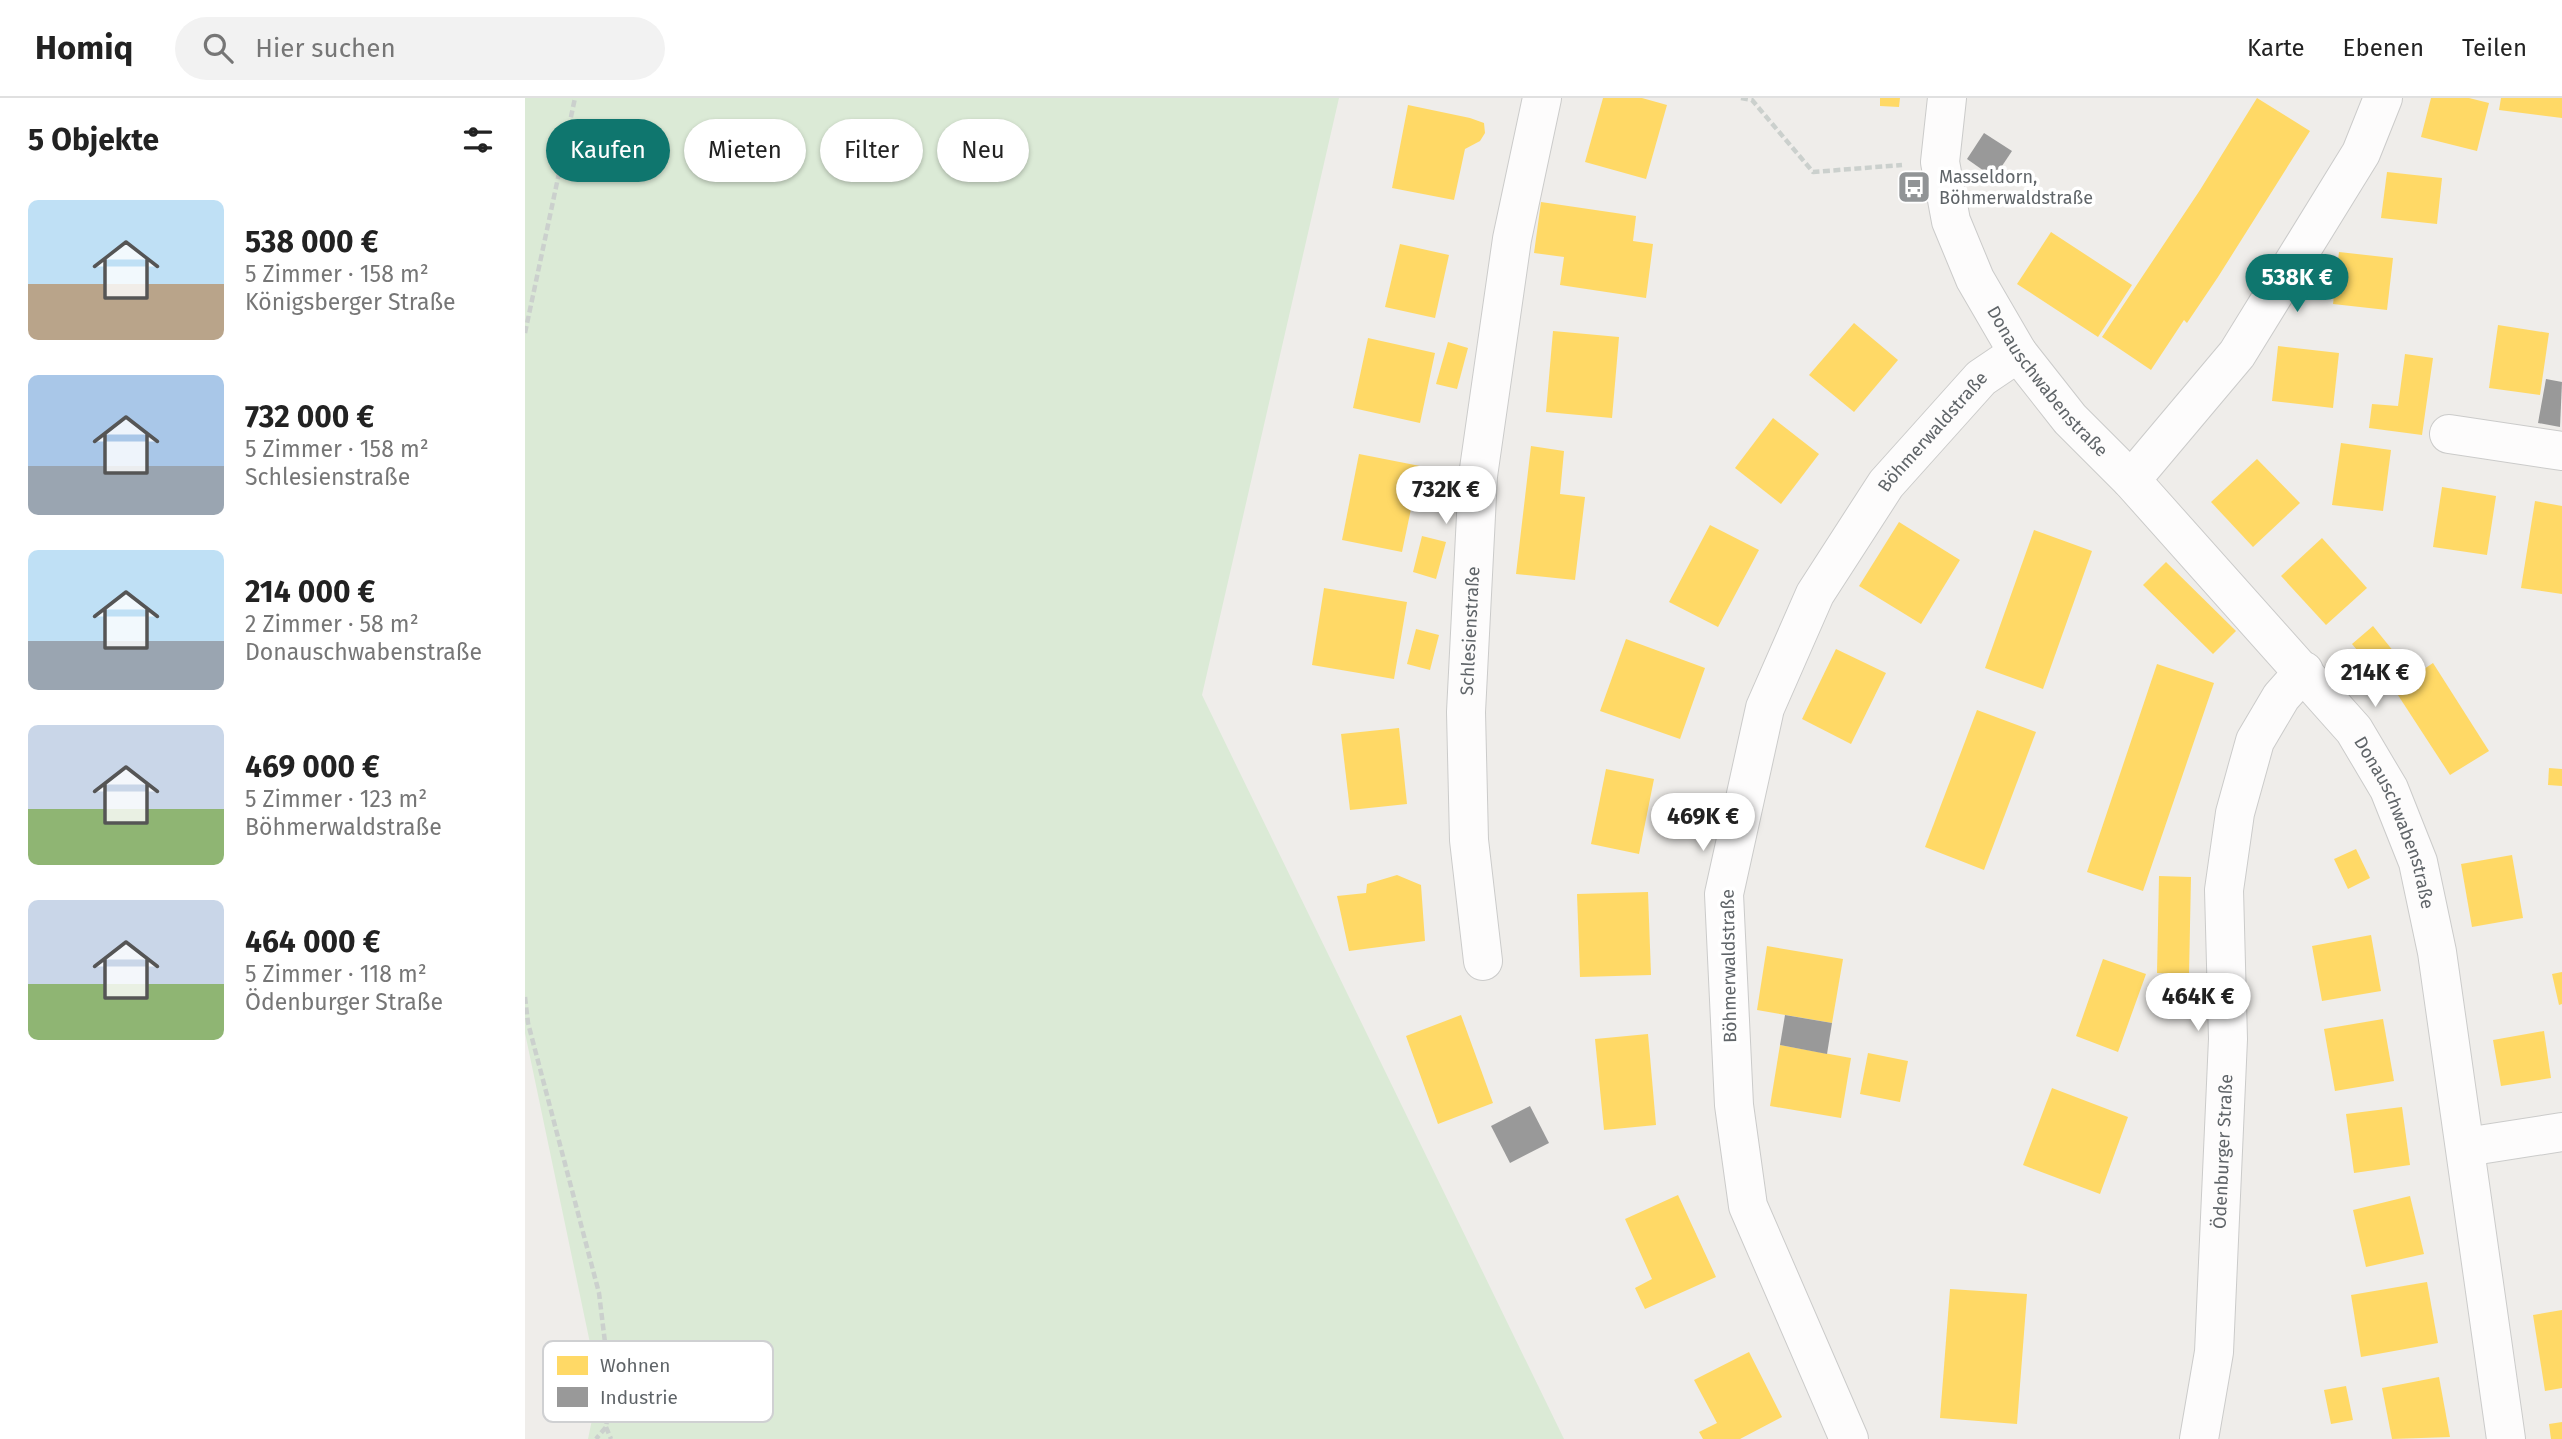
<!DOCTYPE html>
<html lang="de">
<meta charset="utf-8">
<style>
:root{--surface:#fff;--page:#f2f2f2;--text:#222;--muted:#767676;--line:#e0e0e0;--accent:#0f766e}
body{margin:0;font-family:"Fira Sans",sans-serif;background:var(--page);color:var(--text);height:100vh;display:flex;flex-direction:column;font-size:26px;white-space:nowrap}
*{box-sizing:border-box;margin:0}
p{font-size:23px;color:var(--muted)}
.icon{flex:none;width:38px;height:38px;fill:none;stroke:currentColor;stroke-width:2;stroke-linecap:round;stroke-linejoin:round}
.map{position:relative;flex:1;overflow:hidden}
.sheet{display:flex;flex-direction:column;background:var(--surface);width:525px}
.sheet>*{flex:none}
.top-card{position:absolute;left:21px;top:21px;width:665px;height:63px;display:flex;gap:14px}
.price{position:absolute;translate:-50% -60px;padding:0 16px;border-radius:24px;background:#fff;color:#222;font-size:23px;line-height:46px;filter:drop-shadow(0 2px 4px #0008)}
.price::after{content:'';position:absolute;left:50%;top:42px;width:21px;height:16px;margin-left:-10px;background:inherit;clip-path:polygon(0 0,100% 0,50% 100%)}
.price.on{background:var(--accent);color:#fff}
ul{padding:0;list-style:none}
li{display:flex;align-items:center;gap:21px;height:175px;padding:0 28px}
li span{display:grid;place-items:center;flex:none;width:196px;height:140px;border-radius:10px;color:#555}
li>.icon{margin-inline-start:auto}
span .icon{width:84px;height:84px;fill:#fffc;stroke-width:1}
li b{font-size:30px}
h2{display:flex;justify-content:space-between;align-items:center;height:84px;padding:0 28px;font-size:30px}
.tag{padding:0 24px;border-radius:32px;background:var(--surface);box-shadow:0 2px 5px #0004;font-size:24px;line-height:63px}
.tag.on{background:var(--accent);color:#fff}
header{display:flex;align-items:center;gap:42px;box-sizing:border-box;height:98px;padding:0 35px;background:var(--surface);border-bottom:2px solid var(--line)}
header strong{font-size:33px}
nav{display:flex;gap:38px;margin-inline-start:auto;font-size:24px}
.search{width:490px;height:63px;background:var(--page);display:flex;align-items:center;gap:18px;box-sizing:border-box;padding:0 24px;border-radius:38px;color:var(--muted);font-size:26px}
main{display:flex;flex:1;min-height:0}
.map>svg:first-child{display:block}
.green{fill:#dbead6}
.homes{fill:#ffd966}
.industry{fill:#999}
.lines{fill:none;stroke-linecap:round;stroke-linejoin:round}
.minor-casing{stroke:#cbcbca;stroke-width:40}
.path{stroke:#cbd0cd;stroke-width:4.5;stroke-dasharray:7 3.5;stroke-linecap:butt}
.minor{stroke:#fdfcfc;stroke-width:38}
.labels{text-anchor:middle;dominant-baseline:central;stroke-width:7;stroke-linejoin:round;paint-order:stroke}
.poi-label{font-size:18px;fill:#5f6468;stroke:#fff;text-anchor:start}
.street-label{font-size:18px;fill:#5f6468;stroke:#fff}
.key{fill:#fff;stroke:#cfd0d2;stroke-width:2}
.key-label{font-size:19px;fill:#5f6468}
</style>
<header>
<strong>Homiq</strong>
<div class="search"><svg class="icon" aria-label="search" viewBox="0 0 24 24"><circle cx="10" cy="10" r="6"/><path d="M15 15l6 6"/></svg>Hier suchen</div>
<nav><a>Karte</a><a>Ebenen</a><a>Teilen</a></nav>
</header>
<main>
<section class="sheet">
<h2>5 Objekte<svg class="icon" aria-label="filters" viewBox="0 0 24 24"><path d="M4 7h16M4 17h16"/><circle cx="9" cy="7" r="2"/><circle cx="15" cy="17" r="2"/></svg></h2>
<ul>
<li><span style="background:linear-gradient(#bfe0f5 60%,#b9a48a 0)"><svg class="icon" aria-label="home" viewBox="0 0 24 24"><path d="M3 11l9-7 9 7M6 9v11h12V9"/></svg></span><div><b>538 000 €</b><p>5 Zimmer · 158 m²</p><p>Königsberger Straße</p></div></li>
<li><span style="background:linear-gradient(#a9c7e8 65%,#9aa5b1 0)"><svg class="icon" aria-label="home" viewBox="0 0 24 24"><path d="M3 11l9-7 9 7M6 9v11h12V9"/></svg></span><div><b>732 000 €</b><p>5 Zimmer · 158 m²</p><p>Schlesienstraße</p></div></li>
<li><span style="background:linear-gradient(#bfe0f5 65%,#9aa5b1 0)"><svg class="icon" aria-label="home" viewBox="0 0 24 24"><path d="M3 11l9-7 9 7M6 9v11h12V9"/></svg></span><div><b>214 000 €</b><p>2 Zimmer · 58 m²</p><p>Donauschwabenstraße</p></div></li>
<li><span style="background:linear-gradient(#c9d6e8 60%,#8fb573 0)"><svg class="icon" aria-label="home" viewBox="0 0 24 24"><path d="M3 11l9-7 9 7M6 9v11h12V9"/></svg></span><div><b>469 000 €</b><p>5 Zimmer · 123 m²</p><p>Böhmerwaldstraße</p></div></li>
<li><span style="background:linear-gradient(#c9d6e8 60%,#8fb573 0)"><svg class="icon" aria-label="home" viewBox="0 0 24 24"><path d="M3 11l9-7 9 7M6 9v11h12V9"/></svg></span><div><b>464 000 €</b><p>5 Zimmer · 118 m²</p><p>Ödenburger Straße</p></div></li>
</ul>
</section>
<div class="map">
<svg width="2037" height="1341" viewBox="0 0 2037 1341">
<rect width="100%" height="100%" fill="#efedea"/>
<path class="green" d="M0,0H814L677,597L1039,1341H63L74,1288L0,935Z"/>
<g class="homes">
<path d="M1078,0H1117L1142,7L1121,81L1060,64Z"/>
<path d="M1355,0H1375L1374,9L1355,8Z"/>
<path d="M1732,0L1785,33L1693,179L1662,225L1659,222L1626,272L1577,239L1675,92Z"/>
<path d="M1906,0H1944L1964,5L1952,53L1896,39Z"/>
<path d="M1976,0H2037V20L1974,12Z"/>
<path d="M883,7L945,20L959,25L960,35L955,43L940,51L929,102L867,90Z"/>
<path d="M1394,73L1396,102L1385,103L1382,75Z"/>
<path d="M1862,74L1917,80L1912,126L1856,120Z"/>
<path d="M1016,104L1111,118L1108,143L1128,146L1121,200L1035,187L1039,159L1009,155Z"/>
<path d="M1526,134L1607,187L1573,239L1492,186Z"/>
<path d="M875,146L924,157L910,220L860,209Z"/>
<path d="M1814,154L1868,160L1862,212L1808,206Z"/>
<path d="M1329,225L1373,262L1329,314L1284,277Z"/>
<path d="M1973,227L2024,235L2015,297L1964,290Z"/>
<path d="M1028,233L1094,239L1087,320L1021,314Z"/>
<path d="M843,240L910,255L895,325L828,310Z"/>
<path d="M923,244L943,250L932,291L911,286Z"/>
<path d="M1753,248L1814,255L1808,310L1747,303Z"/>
<path d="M1880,256L1908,260L1897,337L1844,330L1847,306L1873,308Z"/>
<path d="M1248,320L1294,356L1256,406L1210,370Z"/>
<path d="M1816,345L1866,352L1858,413L1807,407Z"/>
<path d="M1006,348L1039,353L1035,396L1060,399L1050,482L991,476Z"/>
<path d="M834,356L895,368L877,454L817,442Z"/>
<path d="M1732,361L1775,405L1728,449L1686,404Z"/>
<path d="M1917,389L1971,398L1962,457L1908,449Z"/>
<path d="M2010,403L2037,408V496L1996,490Z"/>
<path d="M1374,424L1435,462L1396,526L1334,488Z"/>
<path d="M1185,427L1234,452L1193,529L1144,504Z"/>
<path d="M1509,432L1567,453L1518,591L1460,570Z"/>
<path d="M897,438L921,444L911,481L888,474Z"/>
<path d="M1797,440L1842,490L1801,527L1756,478Z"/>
<path d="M1641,464L1711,533L1688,556L1618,487Z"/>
<path d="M799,490L882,504L869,581L787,567Z"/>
<path d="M1848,528L1869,554L1848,571L1827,546Z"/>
<path d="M891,531L914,537L905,572L882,566Z"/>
<path d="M1101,541L1180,570L1155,641L1075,613Z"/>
<path d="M1311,551L1361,575L1326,646L1277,621Z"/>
<path d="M1908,565L1964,653L1925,677L1869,591Z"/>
<path d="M1632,566L1689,585L1618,793L1562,774Z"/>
<path d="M1452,612L1511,634L1459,772L1400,749Z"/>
<path d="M874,630L882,706L825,712L816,636Z"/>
<path d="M2024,670L2037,671V688L2023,687Z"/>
<path d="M1081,671L1129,681L1114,756L1066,746Z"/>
<path d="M1831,751L1845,780L1823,791L1809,761Z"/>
<path d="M1987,757L1998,820L1947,829L1936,766Z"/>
<path d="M872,777L896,787L900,843L824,853L812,798L841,795L842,786Z"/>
<path d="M1634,778L1666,779L1664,876L1632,875Z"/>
<path d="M1123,794L1126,877L1055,879L1052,796Z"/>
<path d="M1846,837L1856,893L1797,903L1787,848Z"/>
<path d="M1242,848L1318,861L1307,925L1232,912Z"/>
<path d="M1578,861L1621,876L1593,954L1551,938Z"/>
<path d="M2037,874V906L2034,907L2027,876Z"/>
<path d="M936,917L968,1005L913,1026L881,938Z"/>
<path d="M1858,921L1869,983L1810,993L1799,931Z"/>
<path d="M2019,933L2026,980L1976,988L1968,942Z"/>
<path d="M1123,936L1131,1027L1079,1032L1070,941Z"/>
<path d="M1255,947L1326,960L1316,1020L1245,1008Z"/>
<path d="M1343,955L1383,963L1375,1004L1335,996Z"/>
<path d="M1527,990L1603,1019L1575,1096L1498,1067Z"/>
<path d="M1877,1009L1885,1067L1829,1075L1821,1016Z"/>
<path d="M1153,1097L1191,1179L1120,1211L1110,1190L1127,1181L1100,1121Z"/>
<path d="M1885,1098L1899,1156L1841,1169L1828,1112Z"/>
<path d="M1902,1184L1913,1245L1836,1259L1826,1197Z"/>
<path d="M1425,1191L1502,1196L1492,1326L1415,1320Z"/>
<path d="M2037,1212V1290L2020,1293L2008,1217Z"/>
<path d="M1224,1254L1257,1319L1215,1341H1178L1174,1334L1192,1325L1169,1282Z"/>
<path d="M1914,1279L1925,1339L1867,1341L1857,1290Z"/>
<path d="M1821,1288L1828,1322L1806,1326L1799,1292Z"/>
<path d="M2037,1324V1341H2026L2024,1326Z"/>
</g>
<g class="industry">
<path d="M1459,35L1487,53L1469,80L1442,61Z"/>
<path d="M2021,281L2037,284L2035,329L2013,325Z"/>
<path d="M1260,917L1307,925L1302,956L1255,947Z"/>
<path d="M1005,1008L1024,1045L985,1065L966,1028Z"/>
</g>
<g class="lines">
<defs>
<g id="minor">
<path id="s1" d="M1422,0L1415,64L1426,123L1450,181L1493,255L1545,321L1606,382L1829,632L1864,691L1893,764L1912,854L1981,1341"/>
<path d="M1924,336L2037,353"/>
<path d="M1606,382L1712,256L1836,55L1858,0"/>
<path id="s2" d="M958,863L944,742L941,614L953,378L987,141L1017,0"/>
<path d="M1941,1049L2037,1034"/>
<path id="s3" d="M1324,1341L1223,1108L1209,1007L1199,796L1240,610L1290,496L1361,386L1456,280L1493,255"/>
<path id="s4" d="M1674,1341L1689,1254L1703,941L1699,792L1710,715L1730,643L1756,599L1779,573"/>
</g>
</defs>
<use href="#minor" class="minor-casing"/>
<g class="path">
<path d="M1216,0L1227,2L1288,74L1377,67"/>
<path d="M0,235L50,0"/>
<path d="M0,899L3,925L74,1195L86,1294L81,1329L71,1341"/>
<path d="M81,1329L86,1341"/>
</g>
<use href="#minor" class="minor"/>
</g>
<defs>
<symbol id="bus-square" viewBox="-11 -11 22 22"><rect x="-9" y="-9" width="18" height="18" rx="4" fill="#919496" stroke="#fff"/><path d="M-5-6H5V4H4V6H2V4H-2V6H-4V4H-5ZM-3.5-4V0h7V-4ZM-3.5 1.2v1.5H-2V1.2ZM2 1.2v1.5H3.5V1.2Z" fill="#fff"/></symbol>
</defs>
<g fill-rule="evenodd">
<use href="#bus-square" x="1370" y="70" width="38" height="38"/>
</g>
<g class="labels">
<g class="poi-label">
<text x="1414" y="79">Masseldorn,<tspan x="1414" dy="21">Böhmerwaldstraße</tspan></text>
</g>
<g class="street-label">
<text stroke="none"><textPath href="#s1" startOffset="313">Donauschwabenstraße</textPath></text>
<text stroke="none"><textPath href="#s3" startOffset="1083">Böhmerwaldstraße</textPath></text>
<text stroke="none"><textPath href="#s2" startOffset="331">Schlesienstraße</textPath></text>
<text stroke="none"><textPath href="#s1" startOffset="880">Donauschwabenstraße</textPath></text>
<text transform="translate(1204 868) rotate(-91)">Böhmerwaldstraße</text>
<text stroke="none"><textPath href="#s4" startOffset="289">Ödenburger Straße</textPath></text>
</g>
</g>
<rect x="18" y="1243" width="230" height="81" rx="10" class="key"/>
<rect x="32" y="1258" width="31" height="19" fill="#ffd966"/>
<rect x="32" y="1289" width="31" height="20" fill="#999"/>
<g class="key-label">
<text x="75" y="1274">Wohnen</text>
<text x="75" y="1306">Industrie</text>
</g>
</svg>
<b class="price on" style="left:1772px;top:216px">538K €</b>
<b class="price" style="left:921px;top:428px">732K €</b>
<b class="price" style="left:1850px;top:611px">214K €</b>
<b class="price" style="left:1178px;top:755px">469K €</b>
<b class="price" style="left:1673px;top:935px">464K €</b>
<div class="top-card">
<a class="tag on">Kaufen</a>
<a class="tag">Mieten</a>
<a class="tag">Filter</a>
<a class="tag">Neu</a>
</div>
</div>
</main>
